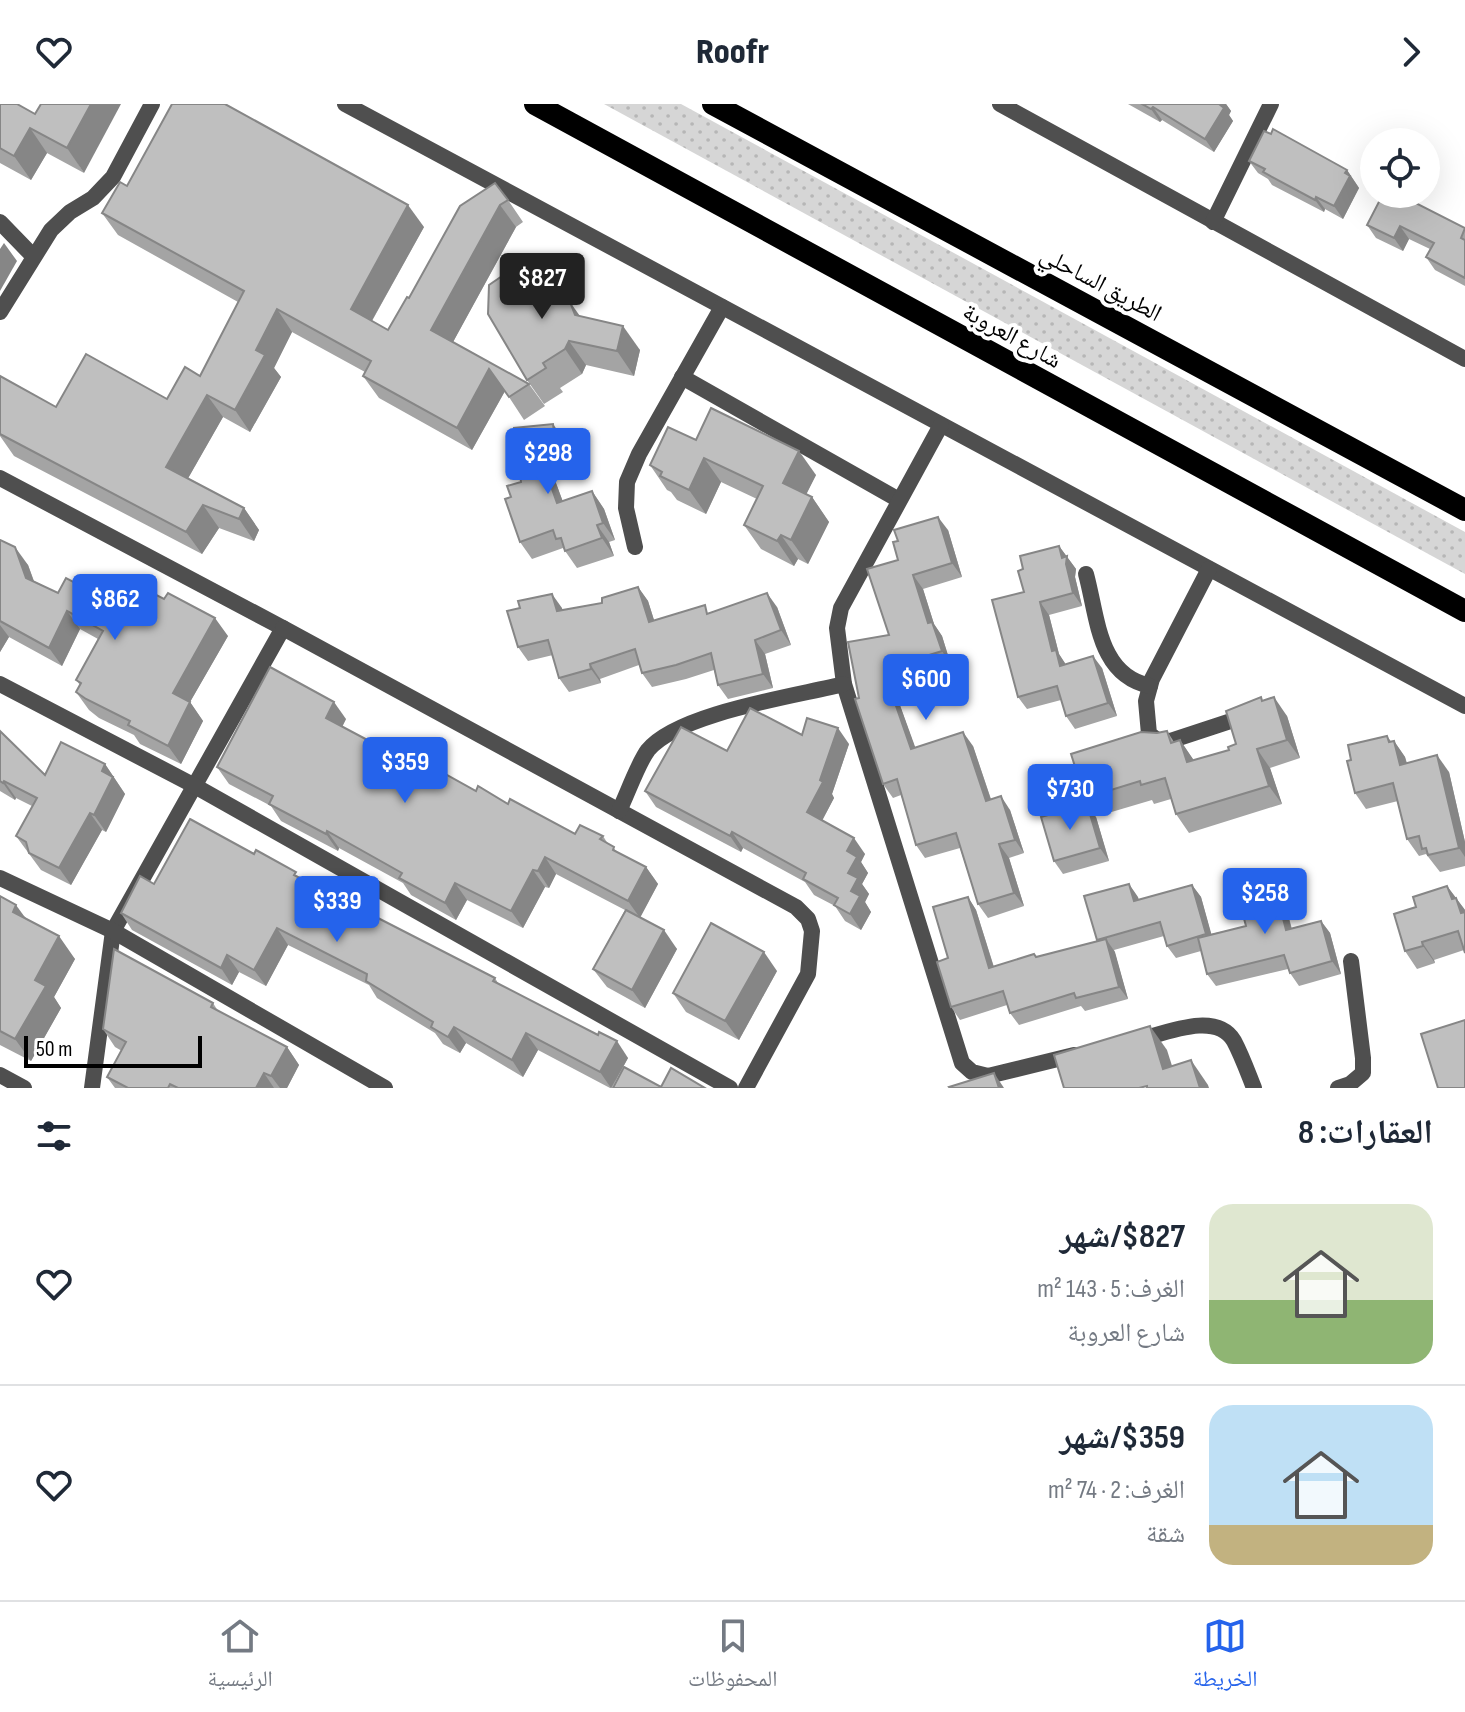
<!DOCTYPE html>
<html lang="ar">
<meta charset="utf-8">
<style>
:root{--surface:#fff;--page:#f2f2f3;--text:#1f2937;--muted:#747a83;--line:#e0e1e3;--accent:#2563eb}
body{margin:0;font-family:"Sofia Sans Condensed","Noto Naskh Arabic",sans-serif;background:var(--page);color:var(--text);direction:rtl;height:100vh;display:flex;flex-direction:column;font-size:30px;white-space:nowrap}
*{box-sizing:border-box;margin:0}
p{font-size:26px;color:var(--muted)}
.icon{flex:none;width:44px;height:44px;fill:none;stroke:currentColor;stroke-width:2;stroke-linecap:round;stroke-linejoin:round}
.map{position:relative;height:984px;overflow:hidden;direction:ltr}
.details{display:flex;flex-direction:column;background:var(--surface);flex:1}
.details>*{flex:none}
.controls{position:absolute;left:1360px;top:24px;display:grid;gap:16px}
.controls a{display:grid;place-items:center;width:80px;height:80px;border-radius:50%;background:var(--surface);box-shadow:0 8px 32px #0002;font-size:40px}
.scale{position:absolute;left:24px;bottom:20px;width:178px;box-sizing:border-box;padding-left:8px;border:4px solid #000;border-top:0;font-size:22px;line-height:28px;white-space:nowrap;color:#000;-webkit-text-stroke:6px #fff;paint-order:stroke}
.price{position:absolute;translate:-50% -68px;padding:0 18px;border-radius:8px;background:var(--accent);color:#fff;font-size:26px;line-height:52px;filter:drop-shadow(0 2px 4px #0008)}
.price::after{content:'';position:absolute;left:50%;top:48px;width:24px;height:18px;margin-left:-12px;background:inherit;clip-path:polygon(0 0,100% 0,50% 100%)}
.price.on{background:#222;color:#fff}
ul{padding:0;list-style:none}
li{display:flex;align-items:center;gap:24px;height:200px;padding:0 32px}
li+li{border-top:2px solid var(--line)}
li span{display:grid;place-items:center;flex:none;width:224px;height:160px;border-radius:24px;color:#555}
li>.icon{margin-inline-start:auto}
span .icon{width:96px;height:96px;fill:#fffc;stroke-width:1}
li b{font-size:34px}
h2{display:flex;justify-content:space-between;align-items:center;height:96px;padding:0 32px;font-size:34px}
header{display:flex;justify-content:space-between;align-items:center;height:104px;padding:0 32px;background:var(--surface);font-size:36px;font-weight:800}
.tabs{display:flex;justify-content:space-around;align-items:center;height:112px;border-top:2px solid var(--line);background:var(--surface);font-size:22px;color:var(--muted)}
.tabs a{display:grid;justify-items:center;gap:4px}
.tabs .on{color:var(--accent)}
.map>svg:first-child{display:block}
.garden{fill:url(#garden-dots)}
.lines{fill:none;stroke-linecap:round;stroke-linejoin:round}
.minor{stroke:#4f4f4f;stroke-width:16}
.trunk{stroke:#000;stroke-width:22}
.wall{fill:#a4a4a4}
.shaded-wall{fill:#868686}
.building{fill:#bfbfbf;stroke:#868686;stroke-width:2}
.labels{text-anchor:middle;dominant-baseline:central;stroke-width:8;stroke-linejoin:round;paint-order:stroke}
.street-label{font-size:24px;fill:#000;stroke:#fff}
</style>
<header><svg class="icon" aria-label="forward" viewBox="0 0 24 24"><path d="M9 5l7 7-7 7"/></svg>Roofr<svg class="icon" aria-label="heart" viewBox="0 0 24 24"><path d="M12 20l-8-8c-3-5 5-10 8-4 3-6 11-1 8 4z"/></svg></header>
<div class="map">
<svg width="1465" height="984" viewBox="0 0 1465 984">
<defs>
<pattern id="garden-dots" width="8" height="8" patternUnits="userSpaceOnUse" patternTransform="scale(2)"><rect width="8" height="8" fill="#d6d6d6"/><path d="M2 2h.1M6 6h.1" fill="none" stroke="#b6b6b6" stroke-width="1.8" stroke-linecap="round"/></pattern>
</defs>
<rect width="100%" height="100%" fill="#fff"/>
<path class="garden" d="M604,0H681L1465,428V470Z"/>
<g class="lines">
<g class="minor">
<path d="M345,0L1465,602"/>
<path d="M1000,0L1465,255"/>
<path d="M0,118L33,152"/>
<path d="M1213,118L1271,0"/>
<path d="M0,208L51,126L70,108L93,94L113,73L152,0"/>
<path d="M682,273L899,396"/>
<path d="M941,321L841,504L837,524L844,580L962,959L972,968L988,972L1074,951"/>
<path d="M0,374L283,524L113,827L92,984"/>
<path d="M635,443L626,404L627,378L639,350L722,203"/>
<path d="M1209,465L1152,575L1146,597L1149,630L1157,636L1170,637L1249,611"/>
<path d="M1086,470C1098,514 1098,571 1150,582"/>
<path d="M283,524L796,803L808,815L812,827L808,870L746,984"/>
<path d="M0,580L193,681L730,984"/>
<path d="M619,707C627,691 638,659 648,646C678,609 796,592 844,580"/>
<path d="M0,774L113,827L385,984"/>
<path d="M1135,937C1164,930 1216,906 1234,937C1242,952 1248,969 1254,984"/>
<path d="M0,971L24,984"/>
<path d="M1338,984L1350,980L1363,969V954L1351,857"/>
</g>
<g class="trunk">
<path d="M535,0L1465,507"/>
<path d="M713,0L1465,406"/>
</g>
</g>
<g class="wall">
<path d="M0,0L35,10L41,0L84,69L47,49L31,76L0,59Z"/>
<path d="M1128,0H1226L1231,7L1229,11L1233,17L1214,48L1162,16L1160,18Z"/>
<path d="M1249,57L1347,66L1359,84L1343,115L1325,105L1324,108L1272,81L1268,75L1258,69Z"/>
<path d="M127,82L424,123L372,217L388,226L409,194L460,102L508,96L523,118L516,123L453,238L529,280L545,302L524,316L505,287L472,346L379,294L363,272L365,268L292,228L274,264L281,273L250,328L223,313L188,374L244,404L259,426L254,437L219,424L202,450L14,352L0,332V272L56,303L167,295L200,272L238,198L118,131L102,109Z"/>
<path d="M1367,121L1465,124V182L1435,166L1426,153L1430,145L1409,135L1403,147L1376,134Z"/>
<path d="M580,212L640,246L634,272L586,261L582,270L560,284L563,288L544,300L527,276Z"/>
<path d="M514,324L565,337L569,369L553,371L563,398L592,387L604,405L615,436L609,438L614,452L577,464L563,444L532,455L520,438L511,393L521,378Z"/>
<path d="M696,336L816,371L806,390L812,393L829,418L808,460L798,455L794,462L761,445L744,421L757,395L721,378L706,410L677,396L671,388L667,386L650,361Z"/>
<path d="M948,426L962,473L923,485L934,520L942,532L951,561L898,578L901,592L897,593L915,644L973,642L991,695L1010,706L1024,749L1009,754L1024,802L988,814L978,800L960,744L925,754L916,741L901,691L893,694L883,680L859,594L889,531L898,456Z"/>
<path d="M0,436L28,461L34,477L58,489L104,494L228,532L190,598L203,617L181,660L140,640L134,631L99,614L89,606L76,588L80,581L76,576L98,535L80,525L62,562L9,533L0,548Z"/>
<path d="M1059,442L1076,465L1075,473L1082,502L1049,511L1059,550L1065,560L1102,564L1117,612L1075,625L1066,612L1061,596L1027,605L1018,593L1024,488L1023,465Z"/>
<path d="M638,483L648,497L654,516L711,509L777,503L791,541L765,550L773,584L728,595L718,581L714,566L686,575L652,583L642,569L639,561L600,575L601,579L569,588L559,574L553,551L528,557L518,543L562,504V506L602,499Z"/>
<path d="M1263,597L1287,612L1300,654L1270,664L1282,700L1189,729L1176,710L1171,695L1154,700L1152,696L1098,712L1085,694L1157,629L1167,627L1174,638L1180,636L1194,657L1229,646L1236,640Z"/>
<path d="M346,615L342,623L390,648L476,687L575,730L603,732L608,740L619,749L646,763L658,780L640,813L677,845L645,904L607,883L593,865L625,806L556,770L549,784L545,783L523,824L467,796L456,816L411,791L403,779L339,744L338,747L281,717L271,702L229,680L217,663Z"/>
<path d="M0,627L45,671L105,660L125,690L106,728L102,726L71,781L41,766L16,732L32,702L16,694L15,696L0,687Z"/>
<path d="M802,631L849,640L832,690L834,694L822,717L865,750L861,758L868,769L862,780L869,790L865,798L871,808L861,826L845,817L835,802L814,791L805,778L743,744L741,748L656,703L645,687L727,647Z"/>
<path d="M1394,637L1405,653L1407,659L1449,668L1465,738V762L1440,768L1426,750L1419,752L1407,735L1398,697L1366,705L1355,689L1351,656Z"/>
<path d="M1096,713L1109,757L1063,770L1054,757Z"/>
<path d="M254,750L495,874L498,879L628,954L612,984H610L538,946L523,973L466,939L460,949L443,940L435,929L377,894L369,881L288,841L266,882L239,868L232,881L132,826L121,809L154,780Z"/>
<path d="M1129,780L1139,796L1192,781L1201,793L1211,830L1246,822L1282,788L1292,825L1321,817L1330,829L1341,870L1299,882L1290,869L1288,865L1216,882L1207,870L1201,847L1176,854L1167,842L1164,832L1114,846L1128,895L1085,907L1081,902L1019,921L1010,909L1007,901L960,916L951,903L948,854L968,793L976,806L994,863L1034,850L1037,853L1098,837L1097,836Z"/>
<path d="M1447,782L1465,806L1464,846L1434,856L1435,859L1417,865L1405,847Z"/>
<path d="M0,792L75,855L54,893L61,904L31,957L0,941Z"/>
<path d="M777,867L739,936L686,908L673,889Z"/>
<path d="M213,899L218,907L287,943L299,961L287,984H115L107,973L122,947L115,943L103,925Z"/>
</g>
<g class="shaded-wall">
<path d="M91,0H121L84,69L67,44Z"/>
<path d="M1219,0H1226L1231,7L1229,11L1233,17L1214,48L1205,35Z"/>
<path d="M1153,3L1162,16L1160,18L1151,5Z"/>
<path d="M30,24L47,49L31,76L14,52Z"/>
<path d="M1347,66L1359,84L1343,115L1334,102Z"/>
<path d="M1316,93L1325,105L1324,108L1315,96Z"/>
<path d="M408,101L424,123L366,227L351,205Z"/>
<path d="M500,101L516,123L447,249L431,226Z"/>
<path d="M1400,122L1409,135L1403,147L1394,134Z"/>
<path d="M4,139L17,157L0,187V145Z"/>
<path d="M570,198L587,222L575,211Z"/>
<path d="M277,205L292,228L274,264L281,273L250,328L235,306L256,246Z"/>
<path d="M623,222L640,246L634,272L617,247Z"/>
<path d="M569,237L586,261L582,270L565,245Z"/>
<path d="M489,265L505,287L472,346L457,324Z"/>
<path d="M207,291L223,313L182,385L166,363Z"/>
<path d="M553,320L565,337L569,369L557,352Z"/>
<path d="M799,347L816,371L800,403L783,379Z"/>
<path d="M541,354L553,371L570,417L557,399Z"/>
<path d="M704,354L721,378L706,410L689,386Z"/>
<path d="M592,387L604,405L615,436L603,419Z"/>
<path d="M812,393L829,418L808,460L791,436Z"/>
<path d="M203,401L219,424L202,450L186,428Z"/>
<path d="M244,404L259,426L254,437L239,415Z"/>
<path d="M938,413L948,426L962,473L952,459Z"/>
<path d="M597,421L609,438L614,452L602,434Z"/>
<path d="M781,431L798,455L794,462L777,437Z"/>
<path d="M1059,442L1076,465L1075,473L1082,502L1073,489Z"/>
<path d="M15,443L28,461L39,492L26,474Z"/>
<path d="M913,471L923,485L934,520L942,532L951,561L942,547L928,519Z"/>
<path d="M638,483L648,497L659,532L649,518Z"/>
<path d="M767,489L777,503L791,541L781,526Z"/>
<path d="M552,490L562,504L567,522L557,507Z"/>
<path d="M1040,498L1049,511L1059,550L1065,559L1069,575L1060,562L1052,547Z"/>
<path d="M67,507L80,525L62,562L49,544Z"/>
<path d="M215,514L228,532L190,598L203,617L181,660L168,642L173,589Z"/>
<path d="M0,521L9,533L0,548Z"/>
<path d="M755,536L765,550L773,584L763,570Z"/>
<path d="M1093,552L1102,564L1117,612L1108,599Z"/>
<path d="M590,560L600,575L601,579L591,565Z"/>
<path d="M888,564L898,578L901,592L891,578Z"/>
<path d="M888,579L897,593L921,659L911,645Z"/>
<path d="M1274,593L1287,612L1300,654L1287,636Z"/>
<path d="M334,598L346,615L338,631L326,614Z"/>
<path d="M838,624L849,640L832,690L834,694L818,724L807,708L820,676Z"/>
<path d="M963,628L973,642L996,711L986,697Z"/>
<path d="M1387,632L1395,643L1394,637L1405,653L1411,677L1400,661Z"/>
<path d="M1180,636L1193,655L1201,677L1187,658Z"/>
<path d="M1257,645L1270,664L1282,700L1269,682Z"/>
<path d="M1437,651L1449,668L1465,738V753L1459,744Z"/>
<path d="M105,660L125,690L106,728L94,711L102,667Z"/>
<path d="M4,677L16,694L15,696L3,679Z"/>
<path d="M1001,692L1010,706L1024,749L1015,736Z"/>
<path d="M1087,700L1096,713L1109,757L1100,744Z"/>
<path d="M90,709L102,726L71,781L59,764Z"/>
<path d="M327,727L339,744L338,747L326,730Z"/>
<path d="M732,728L743,744L741,748L730,732Z"/>
<path d="M854,734L865,750L861,758L868,769L862,780L869,790L865,798L871,808L861,826L850,810L851,787L847,747Z"/>
<path d="M999,740L1009,754L1024,802L1014,789Z"/>
<path d="M545,753L556,770L549,784L538,767Z"/>
<path d="M646,763L658,780L640,814L628,797Z"/>
<path d="M533,766L545,783L523,824L511,807Z"/>
<path d="M1273,775L1282,788L1295,839L1286,826Z"/>
<path d="M455,779L467,796L456,816L445,799Z"/>
<path d="M1129,780L1138,793L1143,810L1134,797Z"/>
<path d="M1192,781L1201,793L1215,843L1206,830Z"/>
<path d="M1447,782L1465,806V815L1452,795Z"/>
<path d="M968,793L976,806L998,877L989,864Z"/>
<path d="M16,801L32,823L13,808Z"/>
<path d="M1321,817L1330,829L1341,870L1332,857Z"/>
<path d="M277,824L288,841L266,882L254,866Z"/>
<path d="M664,826L677,845L645,904L632,886Z"/>
<path d="M59,832L75,855L54,893L61,904L31,957L15,935L35,876Z"/>
<path d="M1106,835L1115,848L1128,895L1119,883Z"/>
<path d="M1422,838L1434,856L1435,859L1423,842Z"/>
<path d="M764,848L777,867L739,936L725,917Z"/>
<path d="M227,851L239,868L232,881L221,864Z"/>
<path d="M1150,922L1167,946L1179,984L1163,965Z"/>
<path d="M454,923L466,939L460,949L448,933Z"/>
<path d="M526,929L538,946L523,973L512,956Z"/>
<path d="M617,937L628,954L611,984L600,968Z"/>
<path d="M287,943L299,961L287,984H280L271,972Z"/>
<path d="M1191,956L1208,981L1209,984H1200Z"/>
<path d="M264,969L274,984H256Z"/>
<path d="M994,969L1004,984H999Z"/>
</g>
<g class="building">
<path d="M0,0H17L35,10L41,0H91L67,44L30,24L14,52L0,44Z"/>
<path d="M172,0H225L408,101L351,205L388,226L407,193L409,194L460,102L495,79L508,96L500,101L431,226L529,280L509,293L489,265L457,324L363,272L371,257L277,205L256,246L265,251L235,306L207,291L166,363L244,404L239,415L203,401L186,428L0,330V272L56,303L86,250L167,295L185,263L200,272L244,187L102,109L120,78L127,82Z"/>
<path d="M1142,0H1219L1224,4L1205,35L1153,3L1151,5Z"/>
<path d="M1273,25L1347,66L1345,69L1350,72L1334,102L1316,93L1315,96L1263,68L1265,65L1249,57L1264,27L1271,30Z"/>
<path d="M1383,90L1393,91L1394,90H1398L1465,124L1461,134L1465,136V174L1426,153L1434,139L1400,122L1394,134L1367,121Z"/>
<path d="M508,168L550,171L570,198L575,211L623,222L617,247L569,237L565,245L543,259L546,264L527,276L488,210L489,181Z"/>
<path d="M711,304L799,347L783,379L812,393L791,436L781,431L777,437L744,421L763,382L704,354L689,386L660,372L662,368L650,361L668,323L696,336Z"/>
<path d="M553,320L557,352L541,354L557,399L592,387L603,419L597,421L602,434L565,447L561,434L556,435L553,426L520,438L505,395L511,393L507,382L521,378L514,324Z"/>
<path d="M938,413L952,459L913,471L928,519L932,518L942,547L888,564L891,578L888,579L911,645L963,628L986,697L1001,692L1015,736L999,740L1014,789L978,800L956,729L916,741L897,675L883,680L855,595L859,594L848,538L889,531L867,465L898,456L893,438L898,437L894,426Z"/>
<path d="M0,436L15,443L26,474L58,489L66,474L104,494L113,477L132,486L135,480L164,495L168,489L215,514L173,589L190,598L168,642L128,621L130,617L86,595L76,588L81,579L76,576L103,527L67,507L49,544L0,517Z"/>
<path d="M1059,442L1062,454L1067,452L1066,460L1073,489L1040,498L1052,547L1056,546L1060,562L1093,552L1108,599L1066,612L1057,582L1018,593L992,496L1024,488L1018,467L1023,465L1020,452Z"/>
<path d="M638,483L649,518L705,501L707,510L767,489L781,526L755,536L763,570L718,581L711,549L676,561L642,569L635,545L590,560L591,565L559,574L548,536L518,543L507,507L520,504L518,497L552,490L557,507L602,499V494Z"/>
<path d="M270,563L334,598L326,614L390,648L393,641L476,687L478,682L508,700L510,695L575,730L580,721L603,732L600,735L614,743L613,746L646,763L628,797L545,753L538,767L533,766L511,807L455,779L445,799L399,774L402,769L327,727L326,730L269,700L273,692L217,663Z"/>
<path d="M1261,593L1262,597L1274,593L1287,636L1257,645L1269,682L1176,710L1165,674L1141,681L1140,677L1085,694L1071,650L1141,628L1157,629L1167,627L1171,639L1180,636L1187,658L1229,646L1228,643L1236,640L1226,607Z"/>
<path d="M750,604L802,631L807,614L838,624L820,676L823,678L807,708L854,734L847,747L857,753L848,769L858,774L851,787L860,792L850,810L834,801L838,794L803,775L806,769L732,728L730,732L645,687L681,623L727,647Z"/>
<path d="M0,627L45,671L61,638L105,660L102,667L113,673L94,711L90,709L59,764L29,749L26,738L16,732L37,694L4,677L3,679L0,677Z"/>
<path d="M1387,632L1389,638L1394,637L1400,661L1437,651L1459,744L1428,751L1426,744L1422,745L1419,732L1407,735L1393,679L1355,689L1347,657L1351,656L1348,641Z"/>
<path d="M1087,700L1100,744L1054,757L1041,713Z"/>
<path d="M190,715L254,750L256,746L296,768L294,771L495,874L493,877L598,931L599,928L617,937L600,968L526,929L512,956L454,923L448,933L431,923L433,918L366,877L367,870L277,824L254,866L227,851L221,864L121,809L140,772L154,780Z"/>
<path d="M1273,775L1286,826L1321,817L1332,857L1290,869L1284,851L1207,870L1198,834L1246,822L1236,785Z"/>
<path d="M1129,780L1134,797L1192,781L1206,830L1167,842L1160,818L1097,836L1084,792Z"/>
<path d="M1447,782L1452,795L1456,794L1461,809L1465,808V849L1458,827L1422,838L1423,842L1405,847L1394,810L1416,803L1413,793Z"/>
<path d="M0,792L16,801L13,808L59,832L35,876L46,882L15,935L0,927Z"/>
<path d="M968,793L989,864L1034,850L1036,853L1106,835L1119,883L1076,894L1074,889L1010,909L1003,887L951,903L937,858L948,854L933,803Z"/>
<path d="M626,806L664,826L632,886L593,865Z"/>
<path d="M711,819L764,848L725,917L673,889Z"/>
<path d="M114,845L213,899L211,903L287,943L271,972L264,969L256,984H178L170,980L168,984H128L107,973L126,938L103,925Z"/>
<path d="M1465,916V984H1438L1421,930Z"/>
<path d="M1150,922L1163,965L1191,956L1200,984H1147V982L1139,984H1064L1054,951Z"/>
<path d="M624,963L661,983L671,964L705,984H613Z"/>
<path d="M994,969L999,984H950L949,983Z"/>
</g>
<g class="labels">
<g class="street-label">
<text transform="translate(1101 180) rotate(28)">الطريق الساحلي</text>
<text transform="translate(1012 232) rotate(29)">شارع العروبة</text>
</g>
</g>
</svg>
<div class="controls">
<a><svg class="icon" aria-label="locate" viewBox="0 0 24 24"><circle cx="12" cy="12" r="6"/><path d="M12 2v4M12 18v4M2 12h4M18 12h4"/></svg></a>
</div>
<div class="scale">50 m</div>
<b class="price on" style="left:542px;top:217px">$827</b>
<b class="price" style="left:548px;top:392px">$298</b>
<b class="price" style="left:115px;top:538px">$862</b>
<b class="price" style="left:926px;top:618px">$600</b>
<b class="price" style="left:405px;top:701px">$359</b>
<b class="price" style="left:1070px;top:728px">$730</b>
<b class="price" style="left:1265px;top:832px">$258</b>
<b class="price" style="left:337px;top:840px">$339</b>
</div>
<section class="details">
<h2>العقارات: 8<svg class="icon" aria-label="filters" viewBox="0 0 24 24"><path d="M4 7h16M4 17h16"/><circle cx="9" cy="7" r="2"/><circle cx="15" cy="17" r="2"/></svg></h2>
<ul>
<li><span style="background:linear-gradient(#dfe7d0 60%,#8fb573 0)"><svg class="icon" aria-label="home" viewBox="0 0 24 24"><path d="M3 11l9-7 9 7M6 9v11h12V9"/></svg></span><div><b>$827/شهر</b><p>الغرف: 5 · 143 m²</p><p>شارع العروبة</p></div><svg class="icon" aria-label="heart" viewBox="0 0 24 24"><path d="M12 20l-8-8c-3-5 5-10 8-4 3-6 11-1 8 4z"/></svg></li>
<li><span style="background:linear-gradient(#bfe0f5 75%,#c2b280 0)"><svg class="icon" aria-label="home" viewBox="0 0 24 24"><path d="M3 11l9-7 9 7M6 9v11h12V9"/></svg></span><div><b>$359/شهر</b><p>الغرف: 2 · 74 m²</p><p>شقة</p></div><svg class="icon" aria-label="heart" viewBox="0 0 24 24"><path d="M12 20l-8-8c-3-5 5-10 8-4 3-6 11-1 8 4z"/></svg></li>
</ul>
</section>
<nav class="tabs">
<a class="on"><svg class="icon" aria-label="map" viewBox="0 0 24 24"><path d="M3 6l6-2 6 2 6-2v14l-6 2-6-2-6 2zM9 4v14M15 6v14"/></svg>الخريطة</a>
<a><svg class="icon" aria-label="saved" viewBox="0 0 24 24"><path d="M7 4h10v16l-5-4-5 4z"/></svg>المحفوظات</a>
<a><svg class="icon" aria-label="home" viewBox="0 0 24 24"><path d="M3 11l9-7 9 7M6 9v11h12V9"/></svg>الرئيسية</a>
</nav>
